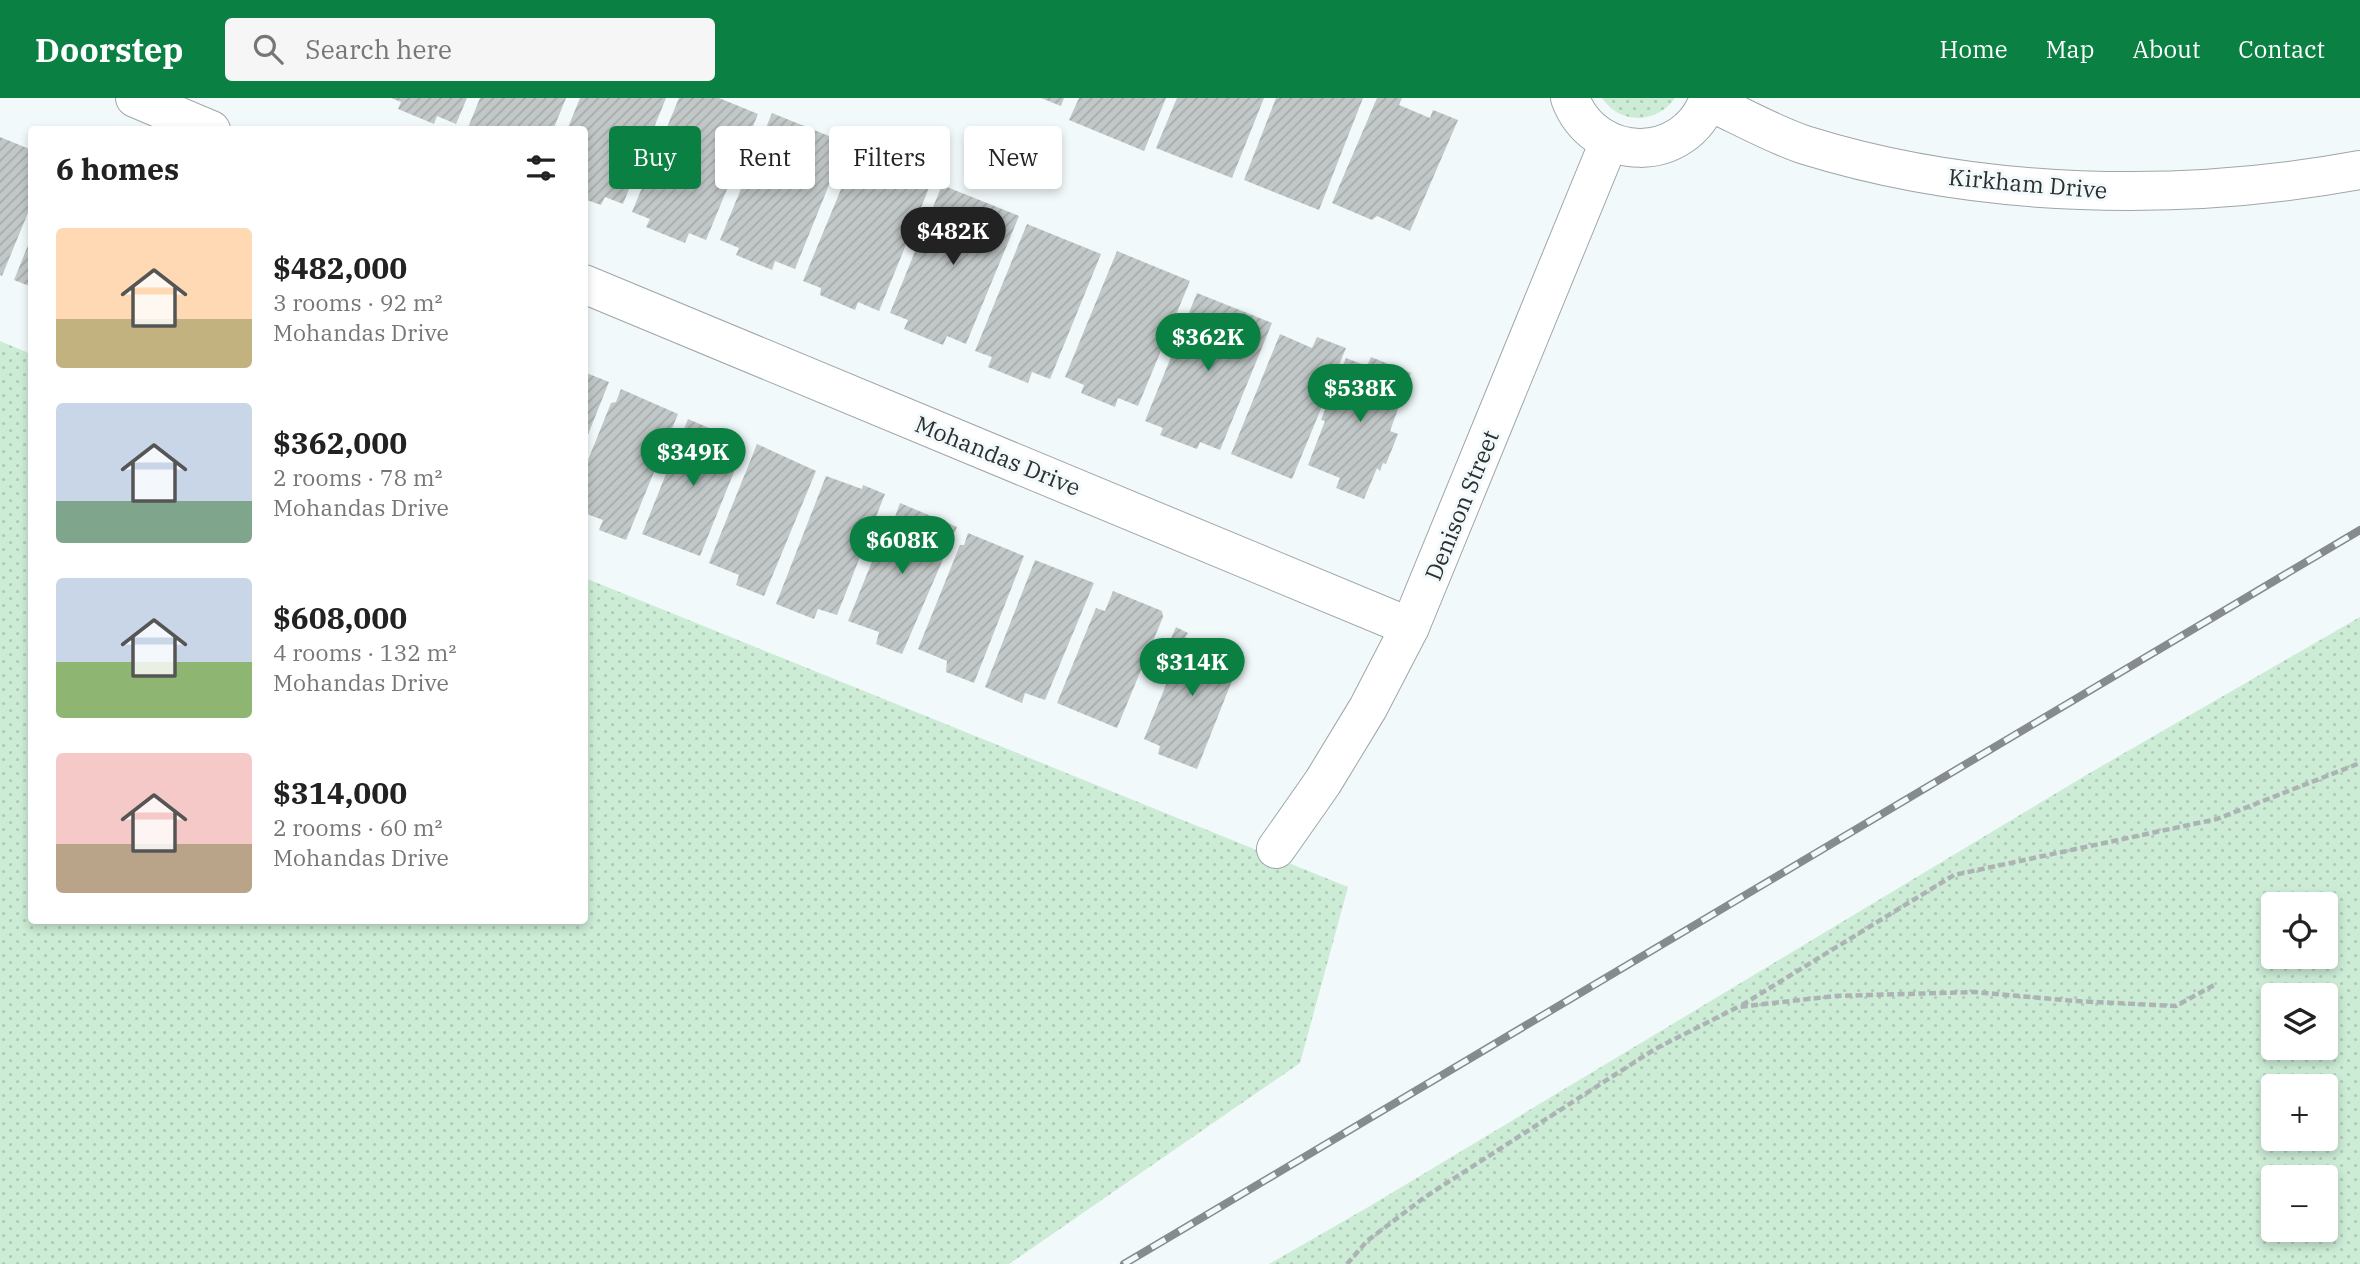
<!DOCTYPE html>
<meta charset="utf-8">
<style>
:root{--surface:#fff;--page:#f6f6f6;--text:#222;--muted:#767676;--accent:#0b8043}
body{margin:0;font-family:"IBM Plex Serif",serif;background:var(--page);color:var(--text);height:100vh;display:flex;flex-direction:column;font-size:26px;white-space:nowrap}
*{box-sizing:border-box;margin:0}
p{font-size:23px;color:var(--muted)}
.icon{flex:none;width:38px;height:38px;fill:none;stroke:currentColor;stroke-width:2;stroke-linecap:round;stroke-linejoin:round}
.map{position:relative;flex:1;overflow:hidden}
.sheet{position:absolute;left:28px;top:28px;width:560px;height:798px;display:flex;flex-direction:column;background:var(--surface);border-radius:7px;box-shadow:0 4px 10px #0003}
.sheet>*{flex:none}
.top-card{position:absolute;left:609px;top:28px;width:665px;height:63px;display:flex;gap:14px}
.buttons{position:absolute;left:2261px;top:794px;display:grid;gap:14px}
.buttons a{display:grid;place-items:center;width:77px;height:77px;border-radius:7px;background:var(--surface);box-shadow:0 4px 10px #0003;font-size:35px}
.price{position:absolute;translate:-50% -60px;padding:0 16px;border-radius:24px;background:var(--accent);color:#fff;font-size:23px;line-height:46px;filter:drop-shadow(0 2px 4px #0008)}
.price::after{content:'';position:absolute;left:50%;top:42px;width:21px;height:16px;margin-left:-10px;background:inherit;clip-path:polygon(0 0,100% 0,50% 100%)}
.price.active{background:#222;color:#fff}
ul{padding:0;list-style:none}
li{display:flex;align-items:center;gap:21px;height:175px;padding:0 28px}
li span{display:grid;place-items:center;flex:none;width:196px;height:140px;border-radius:7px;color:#555}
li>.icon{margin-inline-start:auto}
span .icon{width:84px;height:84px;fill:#fffc;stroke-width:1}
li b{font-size:30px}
h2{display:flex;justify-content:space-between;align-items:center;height:84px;padding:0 28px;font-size:30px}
.pill{padding:0 24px;border-radius:7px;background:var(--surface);box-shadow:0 4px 10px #0003;font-size:24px;line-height:63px}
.pill.active{background:var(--accent);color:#fff}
header{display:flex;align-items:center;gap:42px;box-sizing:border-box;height:98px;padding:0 35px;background:var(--accent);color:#fff}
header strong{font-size:33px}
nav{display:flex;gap:38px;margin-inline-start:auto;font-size:24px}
.search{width:490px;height:63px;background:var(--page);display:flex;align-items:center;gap:18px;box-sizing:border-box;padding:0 24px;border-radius:7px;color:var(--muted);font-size:26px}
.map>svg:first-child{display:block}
.grass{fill:url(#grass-dots);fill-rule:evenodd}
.building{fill:url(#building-hatch)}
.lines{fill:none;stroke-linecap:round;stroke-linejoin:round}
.minor-casing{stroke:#a0a6a8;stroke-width:40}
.tertiary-casing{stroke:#a0a6a8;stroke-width:40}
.path{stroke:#adb3b4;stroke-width:4.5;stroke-dasharray:7 3.5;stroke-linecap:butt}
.minor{stroke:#fff;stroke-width:38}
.tertiary{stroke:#fff;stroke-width:38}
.rail-casing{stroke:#868b8c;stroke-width:8}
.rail{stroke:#f2f9fb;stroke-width:5;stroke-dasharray:16;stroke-linecap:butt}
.labels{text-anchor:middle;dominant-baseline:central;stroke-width:6;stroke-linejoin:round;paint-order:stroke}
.street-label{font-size:23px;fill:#2c2f2f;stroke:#f2f9fb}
</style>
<header>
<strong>Doorstep</strong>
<div class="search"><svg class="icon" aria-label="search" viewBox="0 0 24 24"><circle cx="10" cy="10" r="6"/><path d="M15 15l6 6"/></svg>Search here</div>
<nav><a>Home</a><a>Map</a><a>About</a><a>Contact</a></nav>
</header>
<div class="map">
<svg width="2360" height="1166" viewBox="0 0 2360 1166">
<defs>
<pattern id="grass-dots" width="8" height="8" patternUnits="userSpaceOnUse" patternTransform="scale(1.75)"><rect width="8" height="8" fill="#ccecd6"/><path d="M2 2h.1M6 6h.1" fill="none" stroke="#afcbb8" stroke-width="1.8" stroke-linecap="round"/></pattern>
<pattern id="building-hatch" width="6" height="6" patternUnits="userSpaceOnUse" patternTransform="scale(1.75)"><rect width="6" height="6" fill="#c1c8c7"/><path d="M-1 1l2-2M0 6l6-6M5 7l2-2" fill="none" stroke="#a6acab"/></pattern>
</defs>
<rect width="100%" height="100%" fill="#f2f9fb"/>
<g class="grass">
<path d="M1602,0H1675C1657,26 1620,27 1602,0Z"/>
<path d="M0,243L31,256L32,822H584L585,480L1348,789L1300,965L1009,1166H0Z"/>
<path d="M2360,519V1166H1269L1370,1108L2088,676ZM2273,807H2326V859H2273ZM2273,898H2326V950H2273ZM2273,989H2326V1041H2273ZM2273,1080H2326V1132H2273Z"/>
</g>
<g class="building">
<path d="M391,0H467L456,26L437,18L434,26L398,11L401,4Z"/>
<path d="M480,0H566L553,32H467Z"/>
<path d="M580,0H666L623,106L605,99L601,107L584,101V32H567Z"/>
<path d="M679,0H719L758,16L706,142L689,135L685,145L646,129L650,121L632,114Z"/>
<path d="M1041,0H1064L1061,8Z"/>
<path d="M1079,0H1166L1144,53L1069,22Z"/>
<path d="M1177,0H1264L1232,80L1156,50Z"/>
<path d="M1276,0H1363L1319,112L1244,82Z"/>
<path d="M1377,0H1402L1399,7L1430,20L1433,12L1458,22L1410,133L1377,118L1372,122L1332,105Z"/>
<path d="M772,15L846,45L795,171L775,163L772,172L736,157L739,150L720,142Z"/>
<path d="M0,39L32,52V105L2,178L0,177Z"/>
<path d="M856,55L931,85L879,213L858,204L855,212L820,197L821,190L803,183Z"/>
<path d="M942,87L1019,118L966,246L947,238L943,247L904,231L908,222L890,215Z"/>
<path d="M1027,126L1101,156L1050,281L1032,274L1028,285L988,269L992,259L975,253Z"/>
<path d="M31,140H32V189L14,182Z"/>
<path d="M1117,153L1190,183L1138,308L1118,300L1115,309L1081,295L1084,287L1065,279Z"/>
<path d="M1197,195L1272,225L1220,352L1200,344L1197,351L1160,337L1163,330L1145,323Z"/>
<path d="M1280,236L1312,250L1317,239L1346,250L1292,381L1231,356Z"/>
<path d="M1371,259L1411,275L1390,333L1398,336L1386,366L1383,365L1380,373L1377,370L1364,401L1336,390L1340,380L1308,367L1325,323L1321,322L1346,260L1367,268Z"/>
<path d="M584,274L609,284L585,344H584Z"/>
<path d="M621,291L678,316L626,442L599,432L603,422L584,415V372L611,305L616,304Z"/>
<path d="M688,321L721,335L722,332L740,339V344L733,363L738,364L700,458L642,436Z"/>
<path d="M757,346L816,373L764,498L736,487L739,477L709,465Z"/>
<path d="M826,378L862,391L863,387L885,396L837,517L818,511L814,521L776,506Z"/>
<path d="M900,405L957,429L902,556L876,546L879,534L848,523L890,419H895Z"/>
<path d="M968,435L1024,458L974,585L946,574L947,563L918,551L960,447H964Z"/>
<path d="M1035,462L1094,485L1045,602L1025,595L1022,605L985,589Z"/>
<path d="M1113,493L1162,513L1163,519L1117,630L1057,605L1096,510L1105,513Z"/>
<path d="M1176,529L1188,535L1185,539L1216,552L1230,546L1236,549L1241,560L1197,671L1158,656L1160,648L1144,641L1176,562L1164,556Z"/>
</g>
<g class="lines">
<defs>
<g id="minor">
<path d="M135,0L211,32"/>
<path d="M584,186L1410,529"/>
<path d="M1276,751L1323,684L1368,610L1410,529L1609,44"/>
</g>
<g id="tertiary">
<path d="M1570,0C1594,66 1686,67 1709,0"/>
<path d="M1708,3C1739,17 1774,37 1805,47C1978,101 2182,105 2360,72"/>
</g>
</defs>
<use href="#minor" class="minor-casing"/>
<use href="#tertiary" class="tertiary-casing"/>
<g class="path">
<path d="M1742,907L1954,777L2217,721L2360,665"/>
<path d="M1347,1166L1367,1143L1425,1099L1655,951L1738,909L1835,898L1974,894L2075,903L2176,908L2216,886"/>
</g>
<use href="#minor" class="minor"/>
<use href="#tertiary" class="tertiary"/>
<defs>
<path id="rail" d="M1124,1166L2360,432"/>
</defs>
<use href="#rail" class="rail-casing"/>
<use href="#rail" class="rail"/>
</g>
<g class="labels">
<g class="street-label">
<text transform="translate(2028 85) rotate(5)">Kirkham Drive</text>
<text transform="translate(998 357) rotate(22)">Mohandas Drive</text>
<text transform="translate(1461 407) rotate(-68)">Denison Street</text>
</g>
</g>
</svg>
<div class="buttons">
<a><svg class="icon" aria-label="locate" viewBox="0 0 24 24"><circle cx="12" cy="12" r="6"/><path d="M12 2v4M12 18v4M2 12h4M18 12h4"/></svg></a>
<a><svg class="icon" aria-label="layers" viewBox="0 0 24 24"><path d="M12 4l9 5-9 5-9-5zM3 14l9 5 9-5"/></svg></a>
<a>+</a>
<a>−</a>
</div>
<b class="price active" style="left:953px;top:169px">$482K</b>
<b class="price" style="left:1208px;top:275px">$362K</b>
<b class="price" style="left:1360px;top:326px">$538K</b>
<b class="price" style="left:693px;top:390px">$349K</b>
<b class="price" style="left:902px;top:478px">$608K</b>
<b class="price" style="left:1192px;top:600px">$314K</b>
<div class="top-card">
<a class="pill active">Buy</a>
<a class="pill">Rent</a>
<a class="pill">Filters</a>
<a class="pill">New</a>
</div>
<section class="sheet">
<h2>6 homes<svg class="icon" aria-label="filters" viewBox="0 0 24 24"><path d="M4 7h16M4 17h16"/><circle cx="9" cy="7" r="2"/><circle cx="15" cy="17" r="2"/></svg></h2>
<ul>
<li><span style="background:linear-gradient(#ffd9b3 65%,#c2b280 0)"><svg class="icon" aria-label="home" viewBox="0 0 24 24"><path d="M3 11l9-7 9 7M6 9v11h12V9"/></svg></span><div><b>$482,000</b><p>3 rooms · 92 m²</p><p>Mohandas Drive</p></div></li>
<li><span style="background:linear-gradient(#c9d6e8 70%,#7fa58c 0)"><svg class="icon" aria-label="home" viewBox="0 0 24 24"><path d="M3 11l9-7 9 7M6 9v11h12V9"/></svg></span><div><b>$362,000</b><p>2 rooms · 78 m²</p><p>Mohandas Drive</p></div></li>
<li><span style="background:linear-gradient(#c9d6e8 60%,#8fb573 0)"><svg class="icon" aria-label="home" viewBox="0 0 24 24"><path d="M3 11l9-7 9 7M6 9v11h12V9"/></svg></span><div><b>$608,000</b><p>4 rooms · 132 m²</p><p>Mohandas Drive</p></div></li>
<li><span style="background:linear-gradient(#f6c9c9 65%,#b9a48a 0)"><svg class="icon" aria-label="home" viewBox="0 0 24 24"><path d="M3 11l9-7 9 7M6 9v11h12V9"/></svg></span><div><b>$314,000</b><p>2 rooms · 60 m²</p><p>Mohandas Drive</p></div></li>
</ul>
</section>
</div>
